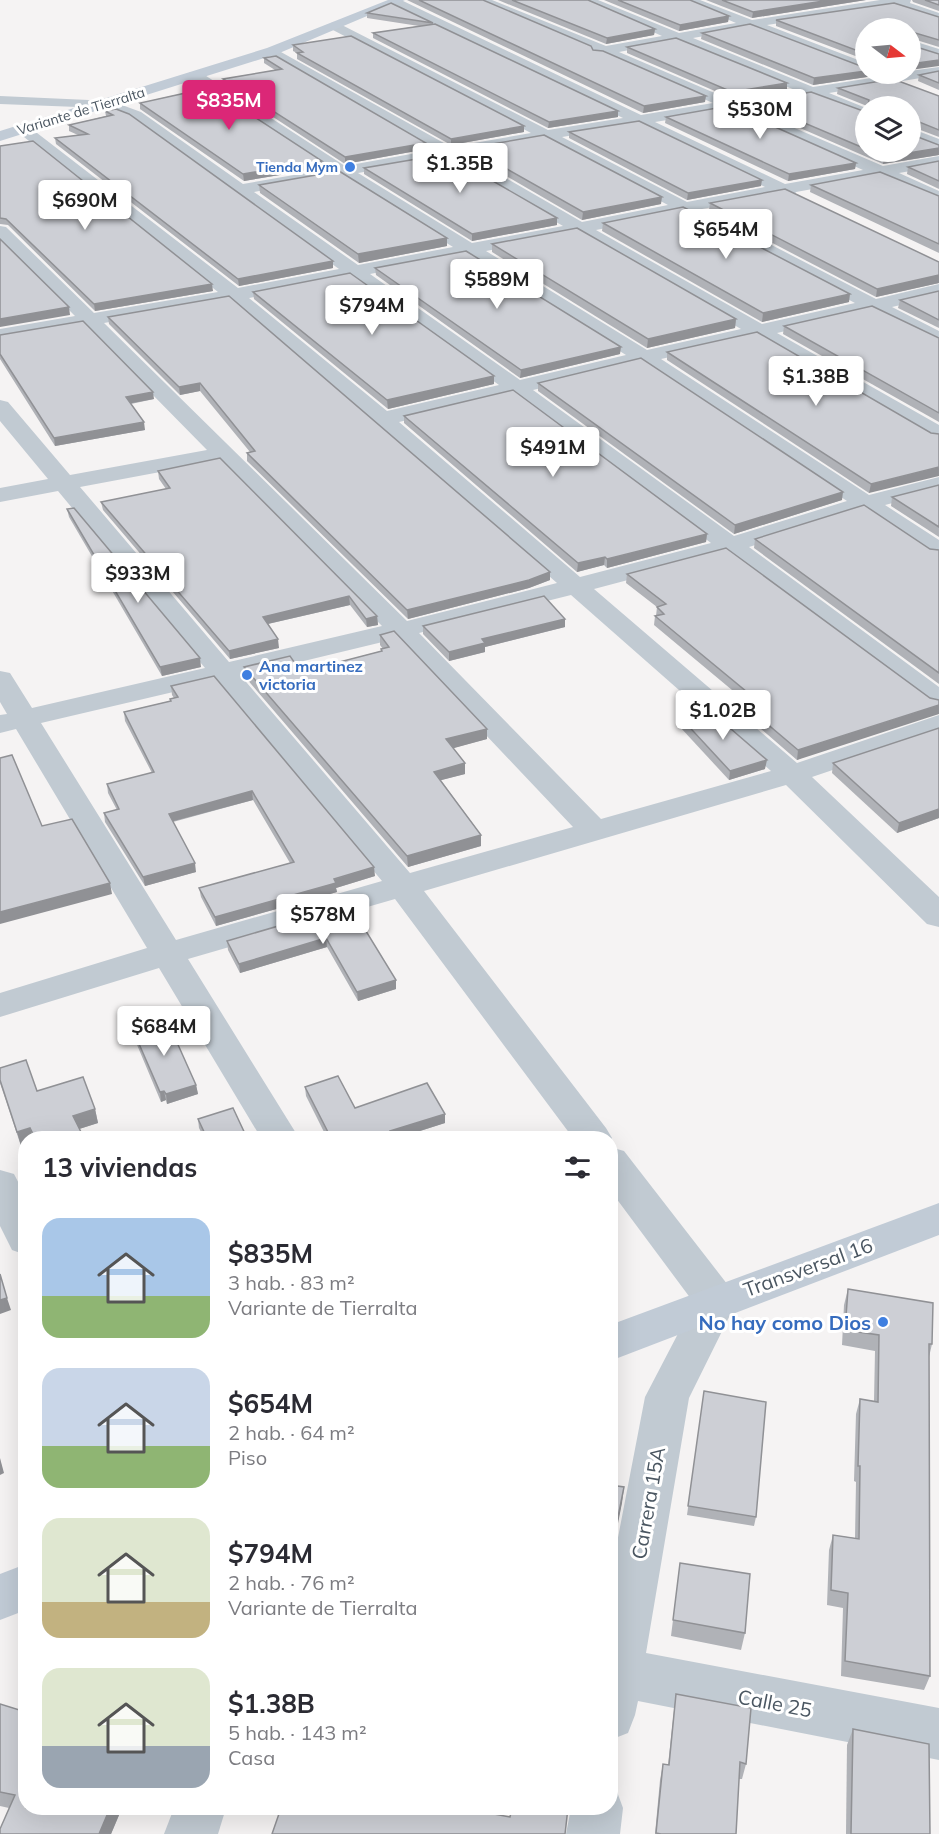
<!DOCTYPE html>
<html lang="es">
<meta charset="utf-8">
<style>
:root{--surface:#fff;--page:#f2f2f3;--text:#2b2b33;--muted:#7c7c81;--accent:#db2777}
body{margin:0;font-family:Mulish,sans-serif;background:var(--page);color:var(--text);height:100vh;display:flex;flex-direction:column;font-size:22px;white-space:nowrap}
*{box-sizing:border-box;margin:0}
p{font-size:20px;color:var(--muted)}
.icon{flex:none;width:33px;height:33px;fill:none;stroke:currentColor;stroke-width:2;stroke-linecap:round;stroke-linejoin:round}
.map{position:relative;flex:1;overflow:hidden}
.sheet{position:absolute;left:18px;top:1131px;width:600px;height:684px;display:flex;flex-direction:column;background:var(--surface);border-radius:24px;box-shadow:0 6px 24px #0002}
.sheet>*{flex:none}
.needle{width:39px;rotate:106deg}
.controls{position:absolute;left:855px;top:18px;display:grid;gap:12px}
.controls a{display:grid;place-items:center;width:66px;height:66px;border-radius:50%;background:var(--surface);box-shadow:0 6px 24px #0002;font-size:30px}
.price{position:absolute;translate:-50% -51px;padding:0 14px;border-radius:6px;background:#fff;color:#222;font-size:20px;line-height:39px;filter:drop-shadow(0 2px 3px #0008)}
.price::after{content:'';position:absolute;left:50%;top:36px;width:18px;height:14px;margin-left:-9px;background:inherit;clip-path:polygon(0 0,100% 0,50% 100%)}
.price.current{background:var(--accent);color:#fff}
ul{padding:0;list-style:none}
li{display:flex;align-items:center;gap:18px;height:150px;padding:0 24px}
li span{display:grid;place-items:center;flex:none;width:168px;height:120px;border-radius:18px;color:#555}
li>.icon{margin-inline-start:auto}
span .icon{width:72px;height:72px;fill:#fffc;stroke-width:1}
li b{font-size:26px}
h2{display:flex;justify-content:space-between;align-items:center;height:72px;padding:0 24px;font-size:26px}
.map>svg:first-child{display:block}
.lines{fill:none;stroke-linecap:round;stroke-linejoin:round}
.minor{fill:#c1cad2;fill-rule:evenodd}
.secondary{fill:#c1cbd6;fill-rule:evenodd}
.wall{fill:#b0b2b7}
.shaded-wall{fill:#909195}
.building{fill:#cdcfd5;stroke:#909195;stroke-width:1.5}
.shop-dot{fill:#3f7fe0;stroke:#fff;stroke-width:2}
.labels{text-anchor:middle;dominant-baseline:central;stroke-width:6;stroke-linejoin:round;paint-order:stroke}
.far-street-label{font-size:14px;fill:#4a5661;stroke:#fff}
.far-shop-label{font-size:14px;font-weight:bold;fill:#366cbe;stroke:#fff;text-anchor:end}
.shop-label{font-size:16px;font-weight:bold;fill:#366cbe;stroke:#fff;text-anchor:start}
.near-street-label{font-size:20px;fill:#4a5661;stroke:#fff}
.near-shop-label{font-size:20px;font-weight:bold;fill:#366cbe;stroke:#fff;text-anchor:end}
</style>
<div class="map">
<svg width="939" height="1834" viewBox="0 0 939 1834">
<rect width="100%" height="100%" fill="#f5f3f3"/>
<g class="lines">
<g class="minor">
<path d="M390,0H401L641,115L713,103L603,55L594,54L593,50L475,0H492L606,46L662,36L581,0H598L679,33L736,23L682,0H700L752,20L880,0H911L910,3L939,13V21L893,6L767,25L866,63V72L750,28L693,38L813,87L897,74H910V71L939,67V75L829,93L866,108V118L810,96L746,107L883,166L939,156V166L899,173L939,191V202L879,177L796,192L794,196L788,197L781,195L702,209L876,299L939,284V296L892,307L939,331V345L871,311L777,333L939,425V441L931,439L756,338L661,359L869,495L939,477V491L885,505L939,540V558L930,556L863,511L749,547L939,687V708L929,706L726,554L594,589L797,763L939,715V734L812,777L939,897V927L927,924L786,785L424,891L606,1128L612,1138L610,1141V1138H573L395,899L188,959L299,1138H261L159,968L0,1017V993L147,948L16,729L0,733V715L7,714L0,702V671L10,673L32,708L205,668L58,491L0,502V488L48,479L0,421V400L8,402L70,475L207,450L85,326L0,341V329L75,316L0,241V226L6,227L94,313L218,292L14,129L22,124L28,126L238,288L339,269L131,118L104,108L0,104V96L111,101L141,112L243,184L328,169L190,78L188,75L190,72H200L345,166L433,150L267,54L265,51L272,47L451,147L531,133L331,29L329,26L331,23L336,22L548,130L623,118L390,5ZM676,41L795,90L731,100L619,52ZM728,110L863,170L785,184L655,122ZM637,125L765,187L687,202L562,137ZM544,140L668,205L582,222L464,154ZM446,158L563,226L472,243L358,173ZM340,176L453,247L358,265L254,192ZM683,213L855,303L762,324L596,230ZM577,234L741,329L647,350L486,251ZM466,255L626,355L520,380L370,274ZM351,278L499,385L387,411L249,298ZM230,301L375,424L557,583L407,621L104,323ZM641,364L847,501L734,536L533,390ZM513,395L711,543L580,577L399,422ZM219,461L382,626L229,662L80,487ZM571,595L771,771L601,819L419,633ZM395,639L573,827L410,873L241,676ZM216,682L382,881L176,940L41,723Z"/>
<path d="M910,40L939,49V58L910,49Z"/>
<path d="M910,128L939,139V150L910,139Z"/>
<path d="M610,1147L624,1151L731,1289L737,1301L689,1398L646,1653L939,1708V1760L638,1701L635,1715L628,1733L610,1740V1579L645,1397L694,1303L610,1190Z"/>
<path d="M0,1170L14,1174L26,1197V1255L12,1250L0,1226Z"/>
<path d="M610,1787L616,1789L623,1808L620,1834H566L571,1808H610Z"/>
<path d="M174,1808H226L218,1834H164Z"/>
</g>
<g class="secondary">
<path d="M388,0H405L277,54L0,141V131L267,48Z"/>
<path d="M939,1203V1235L610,1361V1325Z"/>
<path d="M26,1564V1610L0,1620V1574Z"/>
</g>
</g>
<g class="wall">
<path d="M407,0H483L593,50L705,102L643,113Z"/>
<path d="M498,0H589L655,29L654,35L606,44Z"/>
<path d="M604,0H690L729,16L728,22L679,31Z"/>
<path d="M706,0H866L752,18Z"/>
<path d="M912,0H939V11L913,2Z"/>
<path d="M367,13L433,23V24L618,111V117L548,128L373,38V33L419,26L367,18Z"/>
<path d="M939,17V47L910,38L866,28V60L776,26V20Z"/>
<path d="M702,33L866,74H887L813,85L701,39Z"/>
<path d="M293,45L524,132L451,145L297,59V53L293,51Z"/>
<path d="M627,47L787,89L731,98L627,53Z"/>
<path d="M264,58L426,143L427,149L345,164L224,85L223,79L275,70L264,63Z"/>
<path d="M939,71V90L918,81L919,75Z"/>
<path d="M191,84L322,168L244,181L140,109V103L193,91L192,90Z"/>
<path d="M838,88L939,96V137L910,126V106H867L837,94Z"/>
<path d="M755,102L866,112V152H910L939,145V155L883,164L754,108Z"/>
<path d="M116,109L333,268L239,286L56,144L55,138L78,135L69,131V125L106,116L105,111Z"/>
<path d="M666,117L856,163L855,169L788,181L665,123Z"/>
<path d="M569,132L761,186L687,200L569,138Z"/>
<path d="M0,146L213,291L95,311L8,225L0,224Z"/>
<path d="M471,148L661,204L582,220L470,155Z"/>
<path d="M939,161V189L907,174L908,167Z"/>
<path d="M364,168L557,225L472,241L364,174Z"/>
<path d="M259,185L447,238V246L359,263L260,193Z"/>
<path d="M811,185L939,196V253L810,192Z"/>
<path d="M710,203L939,262V283L876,297L709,210Z"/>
<path d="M603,223L849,302L762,322L602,231Z"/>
<path d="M492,244L736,319L735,328L647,348L492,252Z"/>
<path d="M375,268L620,354L520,378L376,275Z"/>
<path d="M939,291V328L898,308L900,300Z"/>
<path d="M253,292L494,376V384L388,409L254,299Z"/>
<path d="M108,317L550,572V580L529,588L408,619L247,461V453L250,452L200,391L180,395L109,324Z"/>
<path d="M784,326L939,338V422L783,334Z"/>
<path d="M0,335L154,399L131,404L145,430L55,446L0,359Z"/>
<path d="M667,352L931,433L869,493L667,360Z"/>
<path d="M538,383L842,500L734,534L538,391Z"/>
<path d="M404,416L707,534L706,542L607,568L604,565L577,572L404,423Z"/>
<path d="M220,458L377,616L378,625L367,627L350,605L268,624L279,648L230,659L103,510L101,502L166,489L159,479L158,471Z"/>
<path d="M939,485V537L891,506L892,497Z"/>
<path d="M67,509L201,667L162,676L69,517Z"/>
<path d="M755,539L930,549L939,550V684L754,548Z"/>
<path d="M627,574L930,698L797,760L739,710L740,701L744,700L654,625L655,616H656L657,607L626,583Z"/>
<path d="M423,626L565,627L485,647V652L449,661L423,634Z"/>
<path d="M380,635L487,739L453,748L465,763V774L441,780L481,835V846L408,867L245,677L244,667L301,672L381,651V649H383L380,645Z"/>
<path d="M171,686L375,876L336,888L337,892L216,926L201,897L199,888L290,863L253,800L173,822L196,872L145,886L105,822L104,813L117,810L108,793L107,784L152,773L125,721L124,712L170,701V699L174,698L172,695Z"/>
<path d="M681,718L765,769L729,780L680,727Z"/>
<path d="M939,728V818L897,833L832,773L833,763Z"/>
<path d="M350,905L396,989L358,1001L327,947L240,973L228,950L227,941Z"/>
<path d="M133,1030L196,1085L198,1094L167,1104L166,1100L161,1102L135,1040Z"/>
<path d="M0,1068L37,1091L95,1109L98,1123L79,1129L84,1138H26L21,1146L0,1083Z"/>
<path d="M305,1087L355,1108L445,1114V1123L398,1138H327L306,1096Z"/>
<path d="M198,1119L247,1138H204L199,1128Z"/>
<path d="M848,1289L932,1344L929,1357L930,1676L924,1690L841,1676L843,1608L827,1605L829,1550L833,1535L855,1538L856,1482L854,1481L856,1414L860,1399L874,1401L875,1351L842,1345L844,1305Z"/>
<path d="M704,1391L756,1517L754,1526L687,1515Z"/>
<path d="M680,1563L745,1633L741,1650L671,1636Z"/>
<path d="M676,1694L746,1764L742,1779H739L736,1834H655L660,1780L663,1764L668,1765L674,1710Z"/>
<path d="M0,1704L122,1808L111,1834H0L9,1808L0,1806Z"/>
<path d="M853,1729L930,1834H846L847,1745Z"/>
</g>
<g class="shaded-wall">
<path d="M830,0H866L752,18L753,12Z"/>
<path d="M729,16L728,22L679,31L680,25Z"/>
<path d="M655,29L654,35L606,44L607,38Z"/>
<path d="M939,60V66L910,70V64Z"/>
<path d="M866,71V74H887L813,85L814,78Z"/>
<path d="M787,83V89L731,98L732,92Z"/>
<path d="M706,96L705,102L643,113L644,106Z"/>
<path d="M618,111V117L548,128L549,122Z"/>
<path d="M524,126V132L451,145V139Z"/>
<path d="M426,143L427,149L345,164V157Z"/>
<path d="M939,148V155L883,164L884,157Z"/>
<path d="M322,161V168L244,181L243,174Z"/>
<path d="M856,163L855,169L788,181L789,174Z"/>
<path d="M762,180L761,186L687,200L688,193Z"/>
<path d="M662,197L661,204L582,220L583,212Z"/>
<path d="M557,218V225L472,241V234Z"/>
<path d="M447,238V246L359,263L358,254Z"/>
<path d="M333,261V268L239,286L238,279Z"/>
<path d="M939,275V283L876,297L877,289Z"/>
<path d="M212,284L213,291L95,311L94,304Z"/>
<path d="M850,294L849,302L762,322L763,313Z"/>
<path d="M69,307L70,315L0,327V319Z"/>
<path d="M736,319L735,328L647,348L648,339Z"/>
<path d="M621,347L620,354L520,378L521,370Z"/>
<path d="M494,376V384L388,409L387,400Z"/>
<path d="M200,383V391L180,395L179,387Z"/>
<path d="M153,392L154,399L127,404L126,397Z"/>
<path d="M144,422L145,430L55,446L54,438Z"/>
<path d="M939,467V476L869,493L871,484Z"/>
<path d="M843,492L842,500L734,534L735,525Z"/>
<path d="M707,534L706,542L607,568V559Z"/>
<path d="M605,557L604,565L577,572L578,563Z"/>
<path d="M550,572V580L529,588L408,619L407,610Z"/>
<path d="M349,596L350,605L263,625V617Z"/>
<path d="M377,616L378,625L367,627L366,619Z"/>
<path d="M565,619V627L485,647V652L449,661V652L482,639Z"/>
<path d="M278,639L279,648L230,659L229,651Z"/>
<path d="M200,658L201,667L162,676L160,667Z"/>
<path d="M939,705V714L797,760L798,750Z"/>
<path d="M487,729V739L447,750L446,739Z"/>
<path d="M767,760L765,769L729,780L730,771Z"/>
<path d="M465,763V774L434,782V772Z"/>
<path d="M252,791L253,800L170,822L169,814Z"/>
<path d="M939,809V818L897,833L899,823Z"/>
<path d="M481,835V846L408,867L407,856Z"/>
<path d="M195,863L196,872L145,886L143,877Z"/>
<path d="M374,867L375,876L336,888L337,892L216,926L215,917Z"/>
<path d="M110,883L112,894L0,924V912Z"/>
<path d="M326,938L327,947L240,973L239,964Z"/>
<path d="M396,980V989L358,1001L357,992Z"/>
<path d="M196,1085L198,1094L167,1104L166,1094Z"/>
<path d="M164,1091L166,1100L161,1102L160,1092Z"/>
<path d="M95,1109L98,1123L76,1130L73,1116Z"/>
<path d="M445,1114V1123L398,1138H390V1131Z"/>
<path d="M30,1128L33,1138H26V1144L21,1146L17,1132Z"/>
<path d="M7,1298L11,1310L0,1314V1300Z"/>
<path d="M0,1458L4,1473L0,1475Z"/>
<path d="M624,1487L622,1503L610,1564V1557Z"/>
<path d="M110,1808H122L111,1834H99Z"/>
</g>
<g class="building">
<path d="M419,0H483L591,46L593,50L603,51L706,96L644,106Z"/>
<path d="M512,0H588L655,29L607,38Z"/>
<path d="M618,0H690L729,16L680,25Z"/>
<path d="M722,0H830L753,12Z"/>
<path d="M925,0H939V5Z"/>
<path d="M391,3L433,23L367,13Z"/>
<path d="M894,3L939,17V40L912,32L910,33V28H866V54L776,20Z"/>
<path d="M435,24L618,111L549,122L373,33Z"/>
<path d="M750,24L866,68V71L814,78L702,33Z"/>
<path d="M351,36L524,126L451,139L297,53L303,52L293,45Z"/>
<path d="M676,38L787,83L732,92L627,47Z"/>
<path d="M910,45L939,54V60L910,64Z"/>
<path d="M276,56L426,143L345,157L223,79L282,69L264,58Z"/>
<path d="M939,71V83L919,75Z"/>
<path d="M893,79L939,96V130L912,119L910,120V106H868L869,100L838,88Z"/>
<path d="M201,82L322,161L243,174L140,103L199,90L191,84Z"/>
<path d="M811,92L866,112V149L755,102Z"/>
<path d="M728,106L856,163L789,174L666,117Z"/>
<path d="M116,109L129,114L333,261L238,279L55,138L88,134L69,125L113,115L105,111Z"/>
<path d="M639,121L762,180L688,193L569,132Z"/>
<path d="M910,134L939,145V148L884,157L872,152H910Z"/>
<path d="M544,135L662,197L583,212L470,148Z"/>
<path d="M33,141L212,284L94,304L6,219L0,218V146Z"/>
<path d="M446,154L557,218L472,234L364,168Z"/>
<path d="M939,161V181L908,167Z"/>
<path d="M339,171L447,238L358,254L259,185Z"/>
<path d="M880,172L939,196V244L811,185Z"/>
<path d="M785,189L939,262V275L877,289L710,203Z"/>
<path d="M683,207L850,294L763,313L603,223Z"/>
<path d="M577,228L736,319L648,339L492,244Z"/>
<path d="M0,239L69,307L0,319Z"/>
<path d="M466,251L621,347L521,370L375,268Z"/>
<path d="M350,273L494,376L387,400L253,292Z"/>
<path d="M939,291V320L900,300Z"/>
<path d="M229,296L550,572L529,580L407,610L247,453L255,451L200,383L179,387L108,317Z"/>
<path d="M872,306L939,338V413L784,326Z"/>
<path d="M83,321L153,392L126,397L144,422L54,438L0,354V335Z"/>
<path d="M757,332L931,433L939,434V467L871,484L667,352Z"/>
<path d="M641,358L843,492L735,525L538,383Z"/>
<path d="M513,390L707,534L607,559L605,557L578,563L404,416Z"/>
<path d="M220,458L377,616L366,619L349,596L263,617L278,639L229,651L101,502L170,488L158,471Z"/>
<path d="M939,485V527L892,497Z"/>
<path d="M864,505L930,549L939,550V673L755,539Z"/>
<path d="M74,508L200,658L160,667L67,509Z"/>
<path d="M726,548L930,698L939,700V705L798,750L740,701L753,697L655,616L664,614L657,607L666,604L627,574Z"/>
<path d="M544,596L565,619L482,639L485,643L449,652L423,626Z"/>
<path d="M394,631L487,729L446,739L465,763L434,772L481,835L407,856L244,667L290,656L301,672L382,651L381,649L389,647L380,635Z"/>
<path d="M214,676L374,867L334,879L336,883L215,917L199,888L294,862L252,791L169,814L195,863L143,877L104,813L119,809L107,784L154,772L124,712L171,701L170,699L178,697L171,686Z"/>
<path d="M709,710L767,760L730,771L681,718Z"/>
<path d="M939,728V809L899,823L833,763Z"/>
<path d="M12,755L42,826L72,819L110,883L0,912V758Z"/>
<path d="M350,905L396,980L357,992L326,938L239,964L227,941Z"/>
<path d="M167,1020L196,1085L166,1094L164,1091L160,1092L133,1030Z"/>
<path d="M26,1060L37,1091L83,1077L95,1109L73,1116L84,1138H35L30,1128L17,1132L0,1080V1068Z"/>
<path d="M338,1076L355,1108L427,1083L445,1114L390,1131L394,1138H331L305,1087Z"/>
<path d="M233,1108L247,1138H207L198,1119Z"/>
<path d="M0,1274L7,1298L0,1300Z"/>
<path d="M848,1289L933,1303L932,1344H929L930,1676L845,1661L848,1593L831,1590L833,1535L859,1539L860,1466H858L860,1399L878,1402L879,1335L845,1330Z"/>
<path d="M704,1391L766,1402L756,1517L688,1506Z"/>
<path d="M610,1485L624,1487L610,1557Z"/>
<path d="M680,1563L750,1574L745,1633L673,1620Z"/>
<path d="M676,1694L751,1708L746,1764L740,1762L736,1834H661L656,1833L663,1764L669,1765Z"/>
<path d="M0,1704L26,1712V1808H110L99,1834H0V1829L15,1795L0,1792Z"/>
<path d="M853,1729L929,1744L930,1834H851Z"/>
<path d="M281,1808H462L510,1817L512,1808H568L565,1834H272Z"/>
</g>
<g class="shop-dot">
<circle cx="350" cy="167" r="6"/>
<circle cx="247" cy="675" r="6"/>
<circle cx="883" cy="1322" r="6"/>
</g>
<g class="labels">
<g class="far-street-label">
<text transform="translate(81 111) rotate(-17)">Variante de Tierralta</text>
</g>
<g class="far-shop-label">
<text x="338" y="167">Tienda Mym</text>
</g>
<g class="shop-label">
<text x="259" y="666">Ana martinez<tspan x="259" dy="18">victoria</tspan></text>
</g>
<g class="near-street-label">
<text transform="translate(808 1267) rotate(-20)">Transversal 16</text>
<text transform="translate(648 1503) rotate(-80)">Carrera 15A</text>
<text transform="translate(775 1703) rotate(11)">Calle 25</text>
</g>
<g class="near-shop-label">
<text x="871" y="1322">No hay como Dios</text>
</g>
</g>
</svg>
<div class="controls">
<a><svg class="needle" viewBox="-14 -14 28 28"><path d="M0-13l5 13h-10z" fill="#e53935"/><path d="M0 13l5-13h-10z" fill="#7c7c81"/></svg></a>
<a><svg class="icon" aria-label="layers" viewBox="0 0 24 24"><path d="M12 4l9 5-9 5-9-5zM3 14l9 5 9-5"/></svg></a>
</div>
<b class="price current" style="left:229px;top:131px">$835M</b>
<b class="price" style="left:760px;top:140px">$530M</b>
<b class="price" style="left:460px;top:194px">$1.35B</b>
<b class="price" style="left:85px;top:231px">$690M</b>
<b class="price" style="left:726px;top:260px">$654M</b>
<b class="price" style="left:497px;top:310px">$589M</b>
<b class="price" style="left:372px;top:336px">$794M</b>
<b class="price" style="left:816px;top:407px">$1.38B</b>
<b class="price" style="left:553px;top:478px">$491M</b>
<b class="price" style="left:138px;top:604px">$933M</b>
<b class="price" style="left:723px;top:741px">$1.02B</b>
<b class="price" style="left:323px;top:945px">$578M</b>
<b class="price" style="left:164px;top:1057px">$684M</b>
<section class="sheet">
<h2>13 viviendas<svg class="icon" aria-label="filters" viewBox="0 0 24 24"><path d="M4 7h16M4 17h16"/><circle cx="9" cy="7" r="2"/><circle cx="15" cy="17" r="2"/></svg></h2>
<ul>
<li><span style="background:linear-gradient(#a9c7e8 65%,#8fb573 0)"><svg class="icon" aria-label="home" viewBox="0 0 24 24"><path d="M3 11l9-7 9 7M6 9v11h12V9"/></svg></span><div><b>$835M</b><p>3 hab. · 83 m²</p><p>Variante de Tierralta</p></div></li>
<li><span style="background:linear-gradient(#c9d6e8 65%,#8fb573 0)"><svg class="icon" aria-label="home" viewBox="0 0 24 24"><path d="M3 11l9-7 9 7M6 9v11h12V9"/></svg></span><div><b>$654M</b><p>2 hab. · 64 m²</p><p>Piso</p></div></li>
<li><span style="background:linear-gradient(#dfe7d0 70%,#c2b280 0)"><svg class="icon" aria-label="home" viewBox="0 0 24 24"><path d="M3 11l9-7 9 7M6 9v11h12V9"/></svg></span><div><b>$794M</b><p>2 hab. · 76 m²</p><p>Variante de Tierralta</p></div></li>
<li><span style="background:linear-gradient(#dfe7d0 65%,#9aa5b1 0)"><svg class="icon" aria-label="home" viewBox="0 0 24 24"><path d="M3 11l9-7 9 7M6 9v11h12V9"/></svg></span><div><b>$1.38B</b><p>5 hab. · 143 m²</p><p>Casa</p></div></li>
</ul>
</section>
</div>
